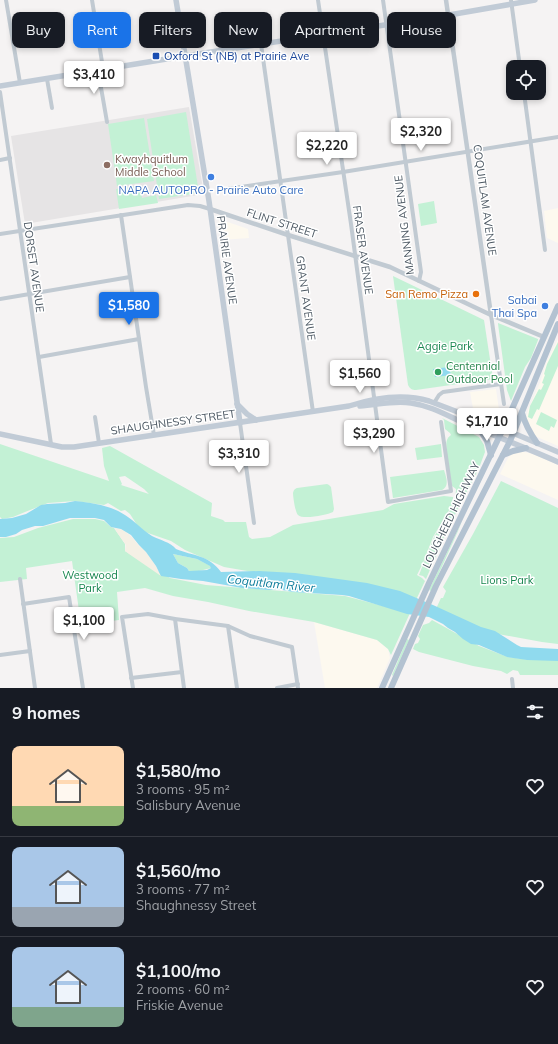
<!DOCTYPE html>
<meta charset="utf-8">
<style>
:root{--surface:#171b24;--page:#20242c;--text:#f1f3f6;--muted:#9ea1a6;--line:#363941;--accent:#1a73e8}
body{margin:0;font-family:Mulish,sans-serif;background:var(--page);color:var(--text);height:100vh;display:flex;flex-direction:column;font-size:15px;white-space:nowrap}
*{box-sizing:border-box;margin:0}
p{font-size:13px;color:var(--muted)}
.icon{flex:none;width:22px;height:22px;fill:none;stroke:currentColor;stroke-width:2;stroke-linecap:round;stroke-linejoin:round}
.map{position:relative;height:688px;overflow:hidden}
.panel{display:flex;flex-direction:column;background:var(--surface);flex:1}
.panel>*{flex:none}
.top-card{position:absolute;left:12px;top:12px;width:534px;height:36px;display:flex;gap:8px}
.controls{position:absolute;left:506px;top:60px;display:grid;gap:8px}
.controls a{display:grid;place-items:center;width:40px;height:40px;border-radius:8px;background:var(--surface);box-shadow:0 2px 6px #0003;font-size:20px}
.price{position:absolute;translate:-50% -34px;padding:0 9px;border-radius:4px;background:#fff;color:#222;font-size:13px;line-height:26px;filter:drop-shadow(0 1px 2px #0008)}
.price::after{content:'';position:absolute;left:50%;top:24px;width:12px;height:9px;margin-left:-6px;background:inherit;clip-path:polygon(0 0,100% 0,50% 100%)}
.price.selected{background:var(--accent);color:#fff}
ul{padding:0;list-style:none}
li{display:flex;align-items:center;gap:12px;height:100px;padding:0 12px}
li+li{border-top:1px solid var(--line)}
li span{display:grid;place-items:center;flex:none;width:112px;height:80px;border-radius:8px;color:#555}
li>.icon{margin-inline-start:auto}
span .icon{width:48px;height:48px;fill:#fffc;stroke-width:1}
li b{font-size:17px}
h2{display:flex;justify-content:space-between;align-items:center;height:48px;padding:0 12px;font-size:17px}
.pill{padding:0 14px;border-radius:8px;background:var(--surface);box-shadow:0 2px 6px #0003;font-size:14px;line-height:36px}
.pill.selected{background:var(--accent);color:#fff}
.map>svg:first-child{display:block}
.commercial{fill:#fdf9ef}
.education{fill:#e6e4e5}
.green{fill:#c3f1d5;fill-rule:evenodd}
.sand{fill:#f5f0e5}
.water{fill:#90daee;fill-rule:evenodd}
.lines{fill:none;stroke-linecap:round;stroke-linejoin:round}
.minor{stroke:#c1cad2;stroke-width:4}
.tertiary{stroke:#c1cad2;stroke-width:4.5}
.secondary{stroke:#c1cbd6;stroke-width:5.5}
.primary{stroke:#b3c2d1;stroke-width:6}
.transit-dot{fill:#1a4fb4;stroke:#fff;stroke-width:1.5}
.education-dot{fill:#8d6e63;stroke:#fff;stroke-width:1.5}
.shop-dot{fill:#3f7fe0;stroke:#fff;stroke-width:1.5}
.food-dot{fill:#e8710a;stroke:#fff;stroke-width:1.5}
.leisure-dot{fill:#2e9e5b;stroke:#fff;stroke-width:1.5}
.labels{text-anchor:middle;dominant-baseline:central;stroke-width:3;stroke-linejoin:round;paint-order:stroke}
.transit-label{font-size:11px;fill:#164399;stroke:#fff;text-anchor:start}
.education-label{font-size:11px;fill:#785e54;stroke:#fff;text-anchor:start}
.shop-label{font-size:11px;fill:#366cbe;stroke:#fff}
.street-label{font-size:11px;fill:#4a5661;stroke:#fff}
.food-label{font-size:11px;fill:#c56008;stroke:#fff;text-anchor:end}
.park-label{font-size:11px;fill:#17864f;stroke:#fff}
.leisure-label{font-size:11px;fill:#27864d;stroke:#fff;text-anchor:start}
.water-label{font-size:12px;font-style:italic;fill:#0c7c9b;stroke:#fff}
</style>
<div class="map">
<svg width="558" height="688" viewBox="0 0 558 688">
<rect width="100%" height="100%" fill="#f5f3f3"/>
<g class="commercial">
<path d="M558,208V243L547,238L544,211Z"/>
<path d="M222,220L248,229L249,238L221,240L218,223L219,221Z"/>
<path d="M558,339V446L535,436L533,434L526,417L528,410L541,380L546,363Z"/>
<path d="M496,389L499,410L474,414L470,392Z"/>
<path d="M519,452H524L533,454L558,465V500L500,474L508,458L512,454Z"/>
<path d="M314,622L377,640L388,649L390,658L377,688H325Z"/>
</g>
<path class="education" d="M189,107L204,194L25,224L11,136Z"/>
<g class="green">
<path d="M186,112L199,193L159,199L147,119Z"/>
<path d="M144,118L154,181L117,186L108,124Z"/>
<path d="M140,186L142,198L156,195L158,203L119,209L116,189Z"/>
<path d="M434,201L437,223L421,226L418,204Z"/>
<path d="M393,276L484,320L493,379L416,390C412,390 410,389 408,385Z"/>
<path d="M498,323L538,339V340L531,358L525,367L511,401L507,390L498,324Z"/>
<path d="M558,342V366L539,410L537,409L532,419L528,417L530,406L539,389L541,390L544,384L542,383L545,375L544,374L547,364Z"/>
<path d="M541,412L557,420L554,428L551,426L549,431L536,424Z"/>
<path d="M442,418L479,437L484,445L485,452L479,468L447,530L426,579L423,576L419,575L434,537L454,504L455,497L456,491V489L452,486C451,477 444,447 447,440C448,437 450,436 451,435L450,433L445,429L444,420Z"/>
<path d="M0,444L109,481L104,466L102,448L110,446L212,503L211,516L223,520L225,522H246L249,537L252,539L270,537L293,525L383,510L394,504L444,496L453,497V501L451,507L433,537L423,563L417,575L422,578L425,581L416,600L224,567L185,550L171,541L145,532L137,525L130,514L125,510L121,511L108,503L104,505L75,501L48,503L25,512L13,517L2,519L0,517ZM125,476L144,489L149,494L121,485L122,484L119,477Z"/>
<path d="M441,444L442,457L417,460L415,448Z"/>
<path d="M444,470C446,477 450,486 442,490L393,498L390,477Z"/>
<path d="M501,481L558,508V644L542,642L498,634L435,611L441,598H443L446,591L443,587L473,534Z"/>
<path d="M327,484L329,485L331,487L334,509L333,512C327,515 303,520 298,515C295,512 293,496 293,493C294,489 295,489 297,488Z"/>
<path d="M73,519H95L104,521L111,527L114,528L125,544V551L170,578L206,585L345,596L410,613L391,655L388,649L377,640L314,622L249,611L208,602L173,596L145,588L117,592L119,620L81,625L72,561L26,568L27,579L0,582V538L14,537L38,528Z"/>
<path d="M462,521L458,531L431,591L429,590Z"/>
<path d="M173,554L197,559L211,566V568L199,571H189L187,568L178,563Z"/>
<path d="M432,620L479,646L508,657L531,660L558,659V675H520L518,671L513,670L507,674L501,671L473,666L419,652L413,649L415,644L418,643L420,639L418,636L423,625L429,623Z"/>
<path d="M407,639L409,640L393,676L392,675Z"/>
</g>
<path class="sand" d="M115,528C126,529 133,538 139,546C141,548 144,549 146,552C152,559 157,568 161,576L129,554L125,551L126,545L116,531Z"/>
<g class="water">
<path d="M449,367L451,375L435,377L433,369Z"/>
<path d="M75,501C92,503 110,505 125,515C135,521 142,530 152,536C160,540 170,542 176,549C193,556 209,555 221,572L259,571L295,573L367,583L400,591L433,605L481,627L495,631L517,645L521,647L558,649V661L527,660L507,657L479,645L471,644L463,639L455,632L448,628L443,624L429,617L407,614L349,596L342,595L293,592L277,589L269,590L242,588L203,581L181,579L161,576L156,566L146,552L139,545L131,535L121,529L111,527L104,520L95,518H70L43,526H35L22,530L16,534L6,537H0V519L12,518L26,514L41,505L47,504L65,503ZM173,554L197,559L210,566L211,568L207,570L189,571L187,568L178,563Z"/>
</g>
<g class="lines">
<g class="minor">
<path d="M6,0L20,83"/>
<path d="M92,0L102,62L99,76L107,122"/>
<path d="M318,0L351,224L388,502L451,491L441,422"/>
<path d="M383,0L421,272L419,281"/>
<path d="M511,0L520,67"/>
<path d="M261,44L313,412"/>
<path d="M47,79L52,108"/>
<path d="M0,92L51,444"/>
<path d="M524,93L545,250"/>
<path d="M0,160L10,158"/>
<path d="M227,189L343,172L558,137"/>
<path d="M121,215L146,387L154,435"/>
<path d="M0,234L188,205L200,206L210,209"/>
<path d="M0,299L130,277"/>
<path d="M491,315L504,404"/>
<path d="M39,357L139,339"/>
<path d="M434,403L439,395L443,392L501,384"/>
<path d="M95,417L99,443"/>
<path d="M240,423L254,523"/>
<path d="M20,579L35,688"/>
<path d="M23,604L69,597L83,688"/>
<path d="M175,619L184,688"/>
<path d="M228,626L237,688"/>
<path d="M0,655L30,651"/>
<path d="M131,678L182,672"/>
<path d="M512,679L513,688"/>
<path d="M133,688L122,617L148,614L175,619L228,626L250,636L292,647L298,688"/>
<path d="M277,688L298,684"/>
</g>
<g class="tertiary">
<path d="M446,0L491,315"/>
<path d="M210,209L288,235L390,267L491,315L544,337"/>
</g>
<g class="secondary">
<path d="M176,0L209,201L240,423"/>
<path d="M0,86L185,56L449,15L535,0"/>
<path d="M237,404L247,414L256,420"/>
<path d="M360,406C377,405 394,400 411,403C433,406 451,418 471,426C500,438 529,449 558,462"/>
<path d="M0,434L62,447H74L349,406C374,398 403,393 429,401L513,433L558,452"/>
</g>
<g class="primary">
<path d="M522,413C525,424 530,433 537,443"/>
<path d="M480,430L487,441L491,455"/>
<path d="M503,455L513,451L526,448"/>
<path d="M382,688L429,583L503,429L558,306"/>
<path d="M391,688L436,586L510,441L558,324"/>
</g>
</g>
<rect class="transit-dot" x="152" y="52" width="8" height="8" rx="2"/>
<circle class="education-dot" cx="107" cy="165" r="4"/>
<g class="shop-dot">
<circle cx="211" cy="177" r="4"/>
<circle cx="545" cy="306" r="4"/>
</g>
<circle class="food-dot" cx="476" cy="294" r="4"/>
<circle class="leisure-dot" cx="438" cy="372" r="4"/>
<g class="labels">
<g class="transit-label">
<text x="164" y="56">Oxford St (NB) at Prairie Ave</text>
</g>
<g class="education-label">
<text x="115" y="159">Kwayhquitlum<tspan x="115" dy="13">Middle School</tspan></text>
</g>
<g class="shop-label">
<text x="211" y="190">NAPA AUTOPRO - Prairie Auto Care</text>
<text x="537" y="300" text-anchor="end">Sabai<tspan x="537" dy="13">Thai Spa</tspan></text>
</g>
<g class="street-label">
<text transform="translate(485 200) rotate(82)">COQUITLAM AVENUE</text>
<text transform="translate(282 223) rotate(18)">FLINT STREET</text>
<text transform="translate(404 225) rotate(-97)">MANNING AVENUE</text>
<text transform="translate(363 250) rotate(82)">FRASER AVENUE</text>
<text transform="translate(227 260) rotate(82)">PRAIRIE AVENUE</text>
<text transform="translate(34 267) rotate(82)">DORSET AVENUE</text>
<text transform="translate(306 298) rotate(82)">GRANT AVENUE</text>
<text transform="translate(173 422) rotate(-8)">SHAUGHNESSY STREET</text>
<text transform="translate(451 515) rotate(-64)">LOUGHEED HIGHWAY</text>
</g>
<g class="food-label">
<text x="468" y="294">San Remo Pizza</text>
</g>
<g class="park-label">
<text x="445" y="346">Aggie Park</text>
<text x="90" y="575">Westwood<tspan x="90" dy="13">Park</tspan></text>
<text x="507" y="580">Lions Park</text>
</g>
<g class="leisure-label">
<text x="446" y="366">Centennial<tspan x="446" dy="13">Outdoor Pool</tspan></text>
</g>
<g class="water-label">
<text transform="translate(271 583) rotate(6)">Coquitlam River</text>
</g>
</g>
</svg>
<div class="controls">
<a><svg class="icon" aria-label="locate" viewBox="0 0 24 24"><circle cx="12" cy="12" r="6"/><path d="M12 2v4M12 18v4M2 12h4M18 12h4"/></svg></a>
</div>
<b class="price" style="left:94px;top:95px">$3,410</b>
<b class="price" style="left:421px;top:152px">$2,320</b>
<b class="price" style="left:327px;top:166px">$2,220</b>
<b class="price selected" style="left:129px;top:326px">$1,580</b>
<b class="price" style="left:360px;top:394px">$1,560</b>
<b class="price" style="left:487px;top:442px">$1,710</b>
<b class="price" style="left:374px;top:454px">$3,290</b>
<b class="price" style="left:239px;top:474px">$3,310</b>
<b class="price" style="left:84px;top:641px">$1,100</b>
<div class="top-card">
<a class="pill">Buy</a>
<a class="pill selected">Rent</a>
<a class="pill">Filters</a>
<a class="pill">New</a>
<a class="pill">Apartment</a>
<a class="pill">House</a>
</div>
</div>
<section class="panel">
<h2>9 homes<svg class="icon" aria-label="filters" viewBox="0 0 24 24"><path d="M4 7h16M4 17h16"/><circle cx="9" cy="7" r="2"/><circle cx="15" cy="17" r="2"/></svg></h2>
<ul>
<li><span style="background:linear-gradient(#ffd9b3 75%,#8fb573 0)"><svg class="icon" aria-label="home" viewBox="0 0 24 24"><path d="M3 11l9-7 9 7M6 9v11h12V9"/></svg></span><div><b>$1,580/mo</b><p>3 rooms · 95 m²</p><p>Salisbury Avenue</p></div><svg class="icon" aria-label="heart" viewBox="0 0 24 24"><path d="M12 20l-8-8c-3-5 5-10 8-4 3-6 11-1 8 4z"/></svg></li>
<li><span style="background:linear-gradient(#a9c7e8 75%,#9aa5b1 0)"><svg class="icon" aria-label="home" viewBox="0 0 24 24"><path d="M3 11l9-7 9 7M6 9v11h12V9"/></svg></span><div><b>$1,560/mo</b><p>3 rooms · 77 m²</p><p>Shaughnessy Street</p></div><svg class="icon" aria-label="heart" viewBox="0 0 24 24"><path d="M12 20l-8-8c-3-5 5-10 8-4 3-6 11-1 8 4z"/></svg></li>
<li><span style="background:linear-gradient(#a9c7e8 75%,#7fa58c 0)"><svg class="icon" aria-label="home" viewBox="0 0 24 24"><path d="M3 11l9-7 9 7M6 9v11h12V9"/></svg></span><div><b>$1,100/mo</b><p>2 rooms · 60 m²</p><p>Friskie Avenue</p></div><svg class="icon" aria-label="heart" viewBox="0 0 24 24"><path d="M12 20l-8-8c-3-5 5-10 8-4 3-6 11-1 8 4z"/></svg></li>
</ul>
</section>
